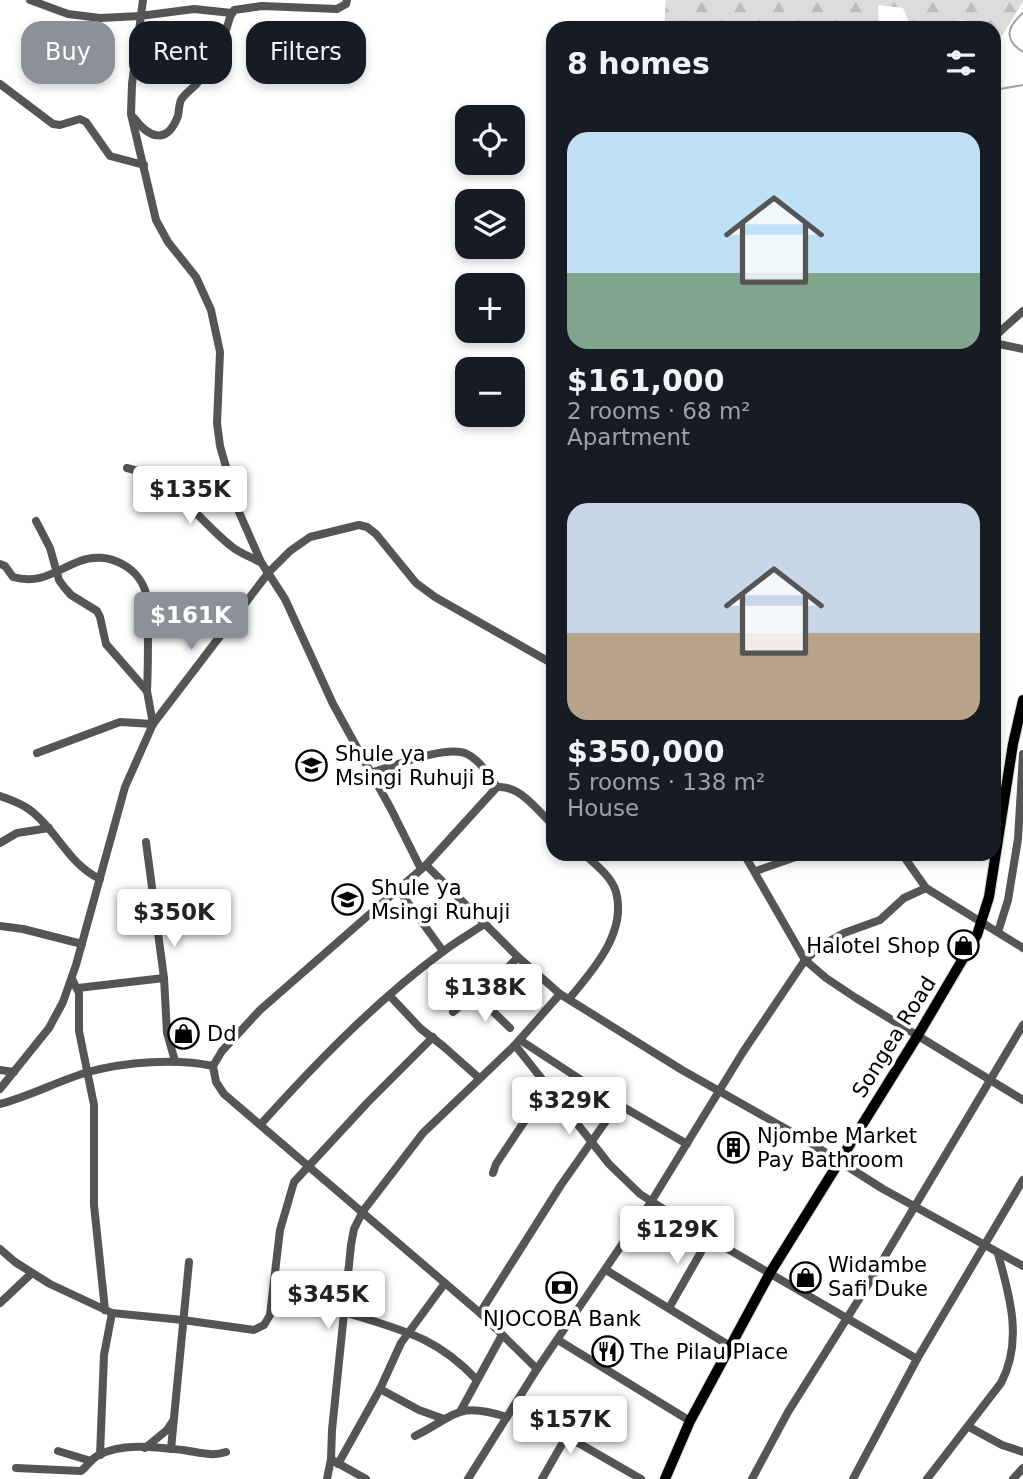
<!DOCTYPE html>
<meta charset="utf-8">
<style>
:root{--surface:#171b24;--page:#20242c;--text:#f1f3f6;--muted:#9ea1a6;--accent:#8c9099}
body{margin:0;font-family:"DejaVu Sans",sans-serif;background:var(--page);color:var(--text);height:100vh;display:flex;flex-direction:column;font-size:26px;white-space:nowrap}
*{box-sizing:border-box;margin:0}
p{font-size:23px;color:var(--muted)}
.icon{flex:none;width:38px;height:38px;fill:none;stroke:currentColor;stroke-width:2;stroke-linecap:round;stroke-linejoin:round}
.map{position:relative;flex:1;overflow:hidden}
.panel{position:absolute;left:546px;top:21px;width:455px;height:840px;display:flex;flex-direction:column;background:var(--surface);border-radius:21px;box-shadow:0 4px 10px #0003}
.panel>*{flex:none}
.top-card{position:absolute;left:21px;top:21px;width:420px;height:63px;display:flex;gap:14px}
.buttons{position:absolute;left:455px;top:105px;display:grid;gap:14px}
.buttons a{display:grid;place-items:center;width:70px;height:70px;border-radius:14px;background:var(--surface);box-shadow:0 4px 10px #0003;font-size:35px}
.price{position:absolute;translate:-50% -60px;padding:0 16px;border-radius:7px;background:#fff;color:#222;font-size:23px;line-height:46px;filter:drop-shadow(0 2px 4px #0008)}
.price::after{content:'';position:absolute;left:50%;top:42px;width:21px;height:16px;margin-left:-10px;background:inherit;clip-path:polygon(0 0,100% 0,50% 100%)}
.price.selected{background:var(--accent);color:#fff}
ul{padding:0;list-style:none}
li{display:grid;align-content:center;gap:14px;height:371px;padding:0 21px}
li span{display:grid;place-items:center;height:217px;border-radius:21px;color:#555}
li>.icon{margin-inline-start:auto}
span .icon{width:126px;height:126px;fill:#fffc;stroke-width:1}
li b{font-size:30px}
h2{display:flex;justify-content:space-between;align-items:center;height:84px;padding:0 21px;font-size:30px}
.chip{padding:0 24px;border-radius:21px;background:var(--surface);box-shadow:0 4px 10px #0003;font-size:24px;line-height:63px}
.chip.selected{background:var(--accent);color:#fff}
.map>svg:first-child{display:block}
.forest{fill:url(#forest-firs)}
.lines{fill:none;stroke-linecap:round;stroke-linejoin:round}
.stream{stroke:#a3a3a3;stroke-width:2}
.highway-casing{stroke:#dbdbdb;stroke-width:12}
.minor{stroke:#555;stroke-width:8}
.highway{stroke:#000;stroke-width:10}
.labels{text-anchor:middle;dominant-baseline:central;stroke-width:7;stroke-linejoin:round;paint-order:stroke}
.poi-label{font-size:21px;fill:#000;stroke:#fff;text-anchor:start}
.street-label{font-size:21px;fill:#000;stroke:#fff}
</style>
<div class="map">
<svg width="1023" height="1479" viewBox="0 0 1023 1479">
<defs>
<pattern id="forest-firs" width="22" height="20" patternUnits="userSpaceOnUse" patternTransform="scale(1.75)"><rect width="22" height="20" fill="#dcdcdc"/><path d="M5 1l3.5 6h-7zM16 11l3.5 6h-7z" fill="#bbb"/></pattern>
</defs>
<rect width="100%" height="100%" fill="#fff"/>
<path class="forest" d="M666,0H1023V2L997,44L994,42V28H975L963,20L911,27L903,8L878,5L879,28H664Z"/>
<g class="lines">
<g class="stream">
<path d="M1023,13C1007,27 1003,39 1023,52"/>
<path d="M994,90L1023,85"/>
</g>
<defs>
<path id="highway" d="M665,1479L690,1421L770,1273L918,1035L977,935L989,897L1013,744L1023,700"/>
</defs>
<use href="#highway" class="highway-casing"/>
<g class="minor">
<path d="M30,0L68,14L100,18L140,16L194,9L232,13"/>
<path d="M143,0L132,84L131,114L156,220L168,242L196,277L211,310L220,352L217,423L220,446L239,512L261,562L285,599L333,704L391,809L421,869"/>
<path d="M137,41H194L222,46"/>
<path d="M0,84L53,124L60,125L80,119L86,122L110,156L144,165"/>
<path d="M134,118C149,138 167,145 178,116C179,111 179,104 181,100C185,93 195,87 200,80C218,61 223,41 230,17L234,10L262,6L337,9L346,4L347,0"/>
<path d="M994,337L1023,311"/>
<path d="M994,343L1023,349"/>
<path d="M127,468C172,477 197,519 231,546C239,553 251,557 260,562"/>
<path d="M36,521L50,548L59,580L64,587L71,595L97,611L100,617L106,644L147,691L153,724L120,722L37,753"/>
<path d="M0,564L5,566L13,577C41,585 56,570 80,561C107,550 142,567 147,598C149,608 147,620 148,631C148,651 148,670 147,691"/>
<path d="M370,773C392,767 447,744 467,754C481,761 488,775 497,787"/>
<path d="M0,796C11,800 21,803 30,810C57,830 68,864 100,879"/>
<path d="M146,842L164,978L167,1033L175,1061"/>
<path d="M0,843L17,833L49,828"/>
<path d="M744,854L805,960L826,978L856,998L1023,1100"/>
<path d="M902,854L926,888L1023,948"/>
<path d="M426,865L518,957L560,994L682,1070L804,1139L883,1189L1023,1266"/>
<path d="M756,871L804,854"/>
<path d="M398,889L443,951"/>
<path d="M0,926L23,929L82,944"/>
<path d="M998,932L1008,900L1018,839L1023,754"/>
<path d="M72,979L79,993V1031L94,1105V1205L105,1310"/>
<path d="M78,988L164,978"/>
<path d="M390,996L421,1029L443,1046L479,1078"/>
<path d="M479,998L510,1028"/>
<path d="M569,999C593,970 627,933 616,892C612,877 595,864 584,854"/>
<path d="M453,1012L467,1000L479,998L518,957"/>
<path d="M520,1040L618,1104L687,1144"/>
<path d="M515,1045L609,1164L640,1194L709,1238L917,1359"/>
<path d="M0,1070L14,1072"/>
<path d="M0,1089L49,1028L63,1002L76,965L125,787L153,724L269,572L290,551L310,537L359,525L367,527L376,534L416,583L435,597L553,664"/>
<path d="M0,1104C30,1096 58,1081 88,1072C125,1062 176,1058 213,1066"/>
<path d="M261,1124C316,1063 375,1002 441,953C455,942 471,933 486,923"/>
<path d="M493,1173L496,1164L532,1110L548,1090"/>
<path d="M0,1249L15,1262L50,1284L112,1313L183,1320L254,1330L264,1325L270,1315L280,1230L294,1182L368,1102L433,1037"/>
<path d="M606,1270L730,1346"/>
<path d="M0,1303L32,1273"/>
<path d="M669,1308L709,1238"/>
<path d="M344,1312C400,1330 434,1335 476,1379"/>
<path d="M480,1313L561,1185L618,1104"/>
<path d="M558,1340L690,1421"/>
<path d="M537,1369L480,1313L224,1094L216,1082L213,1066L222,1051L260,1010L426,865L497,787C520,785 537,810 553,825"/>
<path d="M380,1389L419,1410L444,1419"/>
<path d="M514,1406L641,1479"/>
<path d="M461,1410L502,1335"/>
<path d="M969,1427L1002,1445L1023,1452"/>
<path d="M415,1436C457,1415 457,1401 507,1417"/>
<path d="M145,1448L167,1430L173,1421"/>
<path d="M171,1449L189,1262"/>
<path d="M58,1451L91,1461"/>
<path d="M100,1455L104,1355L112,1313"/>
<path d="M334,1461L366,1479"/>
<path d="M338,1464L380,1389L401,1343L445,1283"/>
<path d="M16,1468L81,1471C87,1467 90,1460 97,1456C120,1442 157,1447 183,1450C198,1452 212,1457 226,1452"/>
<path d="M327,1479L331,1459L332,1430L351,1245L354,1229L363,1211L423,1133L515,1045L560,994"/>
<path d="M468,1479L537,1369L651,1202L743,1052L805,960L824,944L844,933L880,920L904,898L926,888"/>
<path d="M542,1479L566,1437"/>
<path d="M752,1479L788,1412L866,1288L1023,1025"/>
<path d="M853,1479L917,1359L1023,1180"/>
<path d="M927,1479L1001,1383C1023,1342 1010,1296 998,1254"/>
<path d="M1013,1479L1023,1468"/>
</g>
<use href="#highway" class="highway"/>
</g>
<defs>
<symbol id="school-ring" viewBox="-11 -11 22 22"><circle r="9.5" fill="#fff" stroke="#000" stroke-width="1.5"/><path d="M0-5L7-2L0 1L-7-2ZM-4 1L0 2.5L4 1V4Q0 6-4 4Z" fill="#000"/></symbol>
<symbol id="shop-ring" viewBox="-11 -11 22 22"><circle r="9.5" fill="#fff" stroke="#000" stroke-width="1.5"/><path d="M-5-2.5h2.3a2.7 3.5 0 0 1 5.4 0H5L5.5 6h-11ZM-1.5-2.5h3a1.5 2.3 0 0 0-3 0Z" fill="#000"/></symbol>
<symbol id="building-ring" viewBox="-11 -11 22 22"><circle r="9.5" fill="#fff" stroke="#000" stroke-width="1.5"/><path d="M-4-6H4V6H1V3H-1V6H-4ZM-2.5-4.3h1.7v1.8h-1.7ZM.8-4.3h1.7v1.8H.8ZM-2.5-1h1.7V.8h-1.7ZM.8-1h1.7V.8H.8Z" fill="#000"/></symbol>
<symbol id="bank-ring" viewBox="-11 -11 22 22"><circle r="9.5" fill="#fff" stroke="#000" stroke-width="1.5"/><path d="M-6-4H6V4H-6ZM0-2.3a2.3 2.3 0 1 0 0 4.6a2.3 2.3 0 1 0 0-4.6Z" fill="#000"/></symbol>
<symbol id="restaurant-ring" viewBox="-11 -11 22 22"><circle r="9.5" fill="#fff" stroke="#000" stroke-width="1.5"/><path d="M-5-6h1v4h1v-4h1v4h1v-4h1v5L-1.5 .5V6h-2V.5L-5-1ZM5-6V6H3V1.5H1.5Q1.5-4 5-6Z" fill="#000"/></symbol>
</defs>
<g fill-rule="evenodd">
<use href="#school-ring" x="294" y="748" width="35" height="35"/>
<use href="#school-ring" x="330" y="882" width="35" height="35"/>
<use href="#shop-ring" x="946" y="928" width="35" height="35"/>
<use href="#shop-ring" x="166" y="1016" width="35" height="35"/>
<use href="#building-ring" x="716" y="1130" width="35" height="35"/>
<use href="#shop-ring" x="788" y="1260" width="35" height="35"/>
<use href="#bank-ring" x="544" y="1270" width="35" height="35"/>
<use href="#restaurant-ring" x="590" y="1334" width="35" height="35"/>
</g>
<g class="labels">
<g class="poi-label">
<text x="335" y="754">Shule ya<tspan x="335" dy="24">Msingi Ruhuji B</tspan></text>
<text x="371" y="888">Shule ya<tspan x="371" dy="24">Msingi Ruhuji</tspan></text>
<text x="940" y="946" text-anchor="end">Halotel Shop</text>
<text x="207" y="1034">Dd</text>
<text x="757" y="1136">Njombe Market<tspan x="757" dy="24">Pay Bathroom</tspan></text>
<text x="828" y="1265">Widambe<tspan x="828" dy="24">Safi Duke</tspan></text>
<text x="562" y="1319" text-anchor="middle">NJOCOBA Bank</text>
<text x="630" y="1352">The Pilau Place</text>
</g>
<g class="street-label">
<text transform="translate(894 1037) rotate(-58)">Songea Road</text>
</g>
</g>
</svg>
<div class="buttons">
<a><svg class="icon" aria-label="locate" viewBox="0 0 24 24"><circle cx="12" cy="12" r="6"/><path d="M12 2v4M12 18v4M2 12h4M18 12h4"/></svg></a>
<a><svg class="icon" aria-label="layers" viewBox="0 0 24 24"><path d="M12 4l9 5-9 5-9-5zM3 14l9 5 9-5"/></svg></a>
<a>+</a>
<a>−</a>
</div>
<b class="price" style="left:190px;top:526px">$135K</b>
<b class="price selected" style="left:191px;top:652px">$161K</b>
<b class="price" style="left:174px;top:949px">$350K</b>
<b class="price" style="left:485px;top:1024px">$138K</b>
<b class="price" style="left:569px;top:1137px">$329K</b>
<b class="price" style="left:677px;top:1266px">$129K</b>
<b class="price" style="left:328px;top:1331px">$345K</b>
<b class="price" style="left:570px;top:1456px">$157K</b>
<div class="top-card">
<a class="chip selected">Buy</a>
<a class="chip">Rent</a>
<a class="chip">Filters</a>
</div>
<section class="panel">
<h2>8 homes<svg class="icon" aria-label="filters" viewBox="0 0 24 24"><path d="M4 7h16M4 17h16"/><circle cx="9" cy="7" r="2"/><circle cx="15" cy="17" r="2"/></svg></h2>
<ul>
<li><span style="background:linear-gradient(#bfe0f5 65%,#7fa58c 0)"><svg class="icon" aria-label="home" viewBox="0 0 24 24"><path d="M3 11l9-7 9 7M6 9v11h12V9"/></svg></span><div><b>$161,000</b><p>2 rooms · 68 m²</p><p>Apartment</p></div></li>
<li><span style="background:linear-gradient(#c9d6e8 60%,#b9a48a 0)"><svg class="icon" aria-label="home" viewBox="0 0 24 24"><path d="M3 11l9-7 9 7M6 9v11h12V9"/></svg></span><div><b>$350,000</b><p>5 rooms · 138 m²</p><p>House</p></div></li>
</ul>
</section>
</div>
